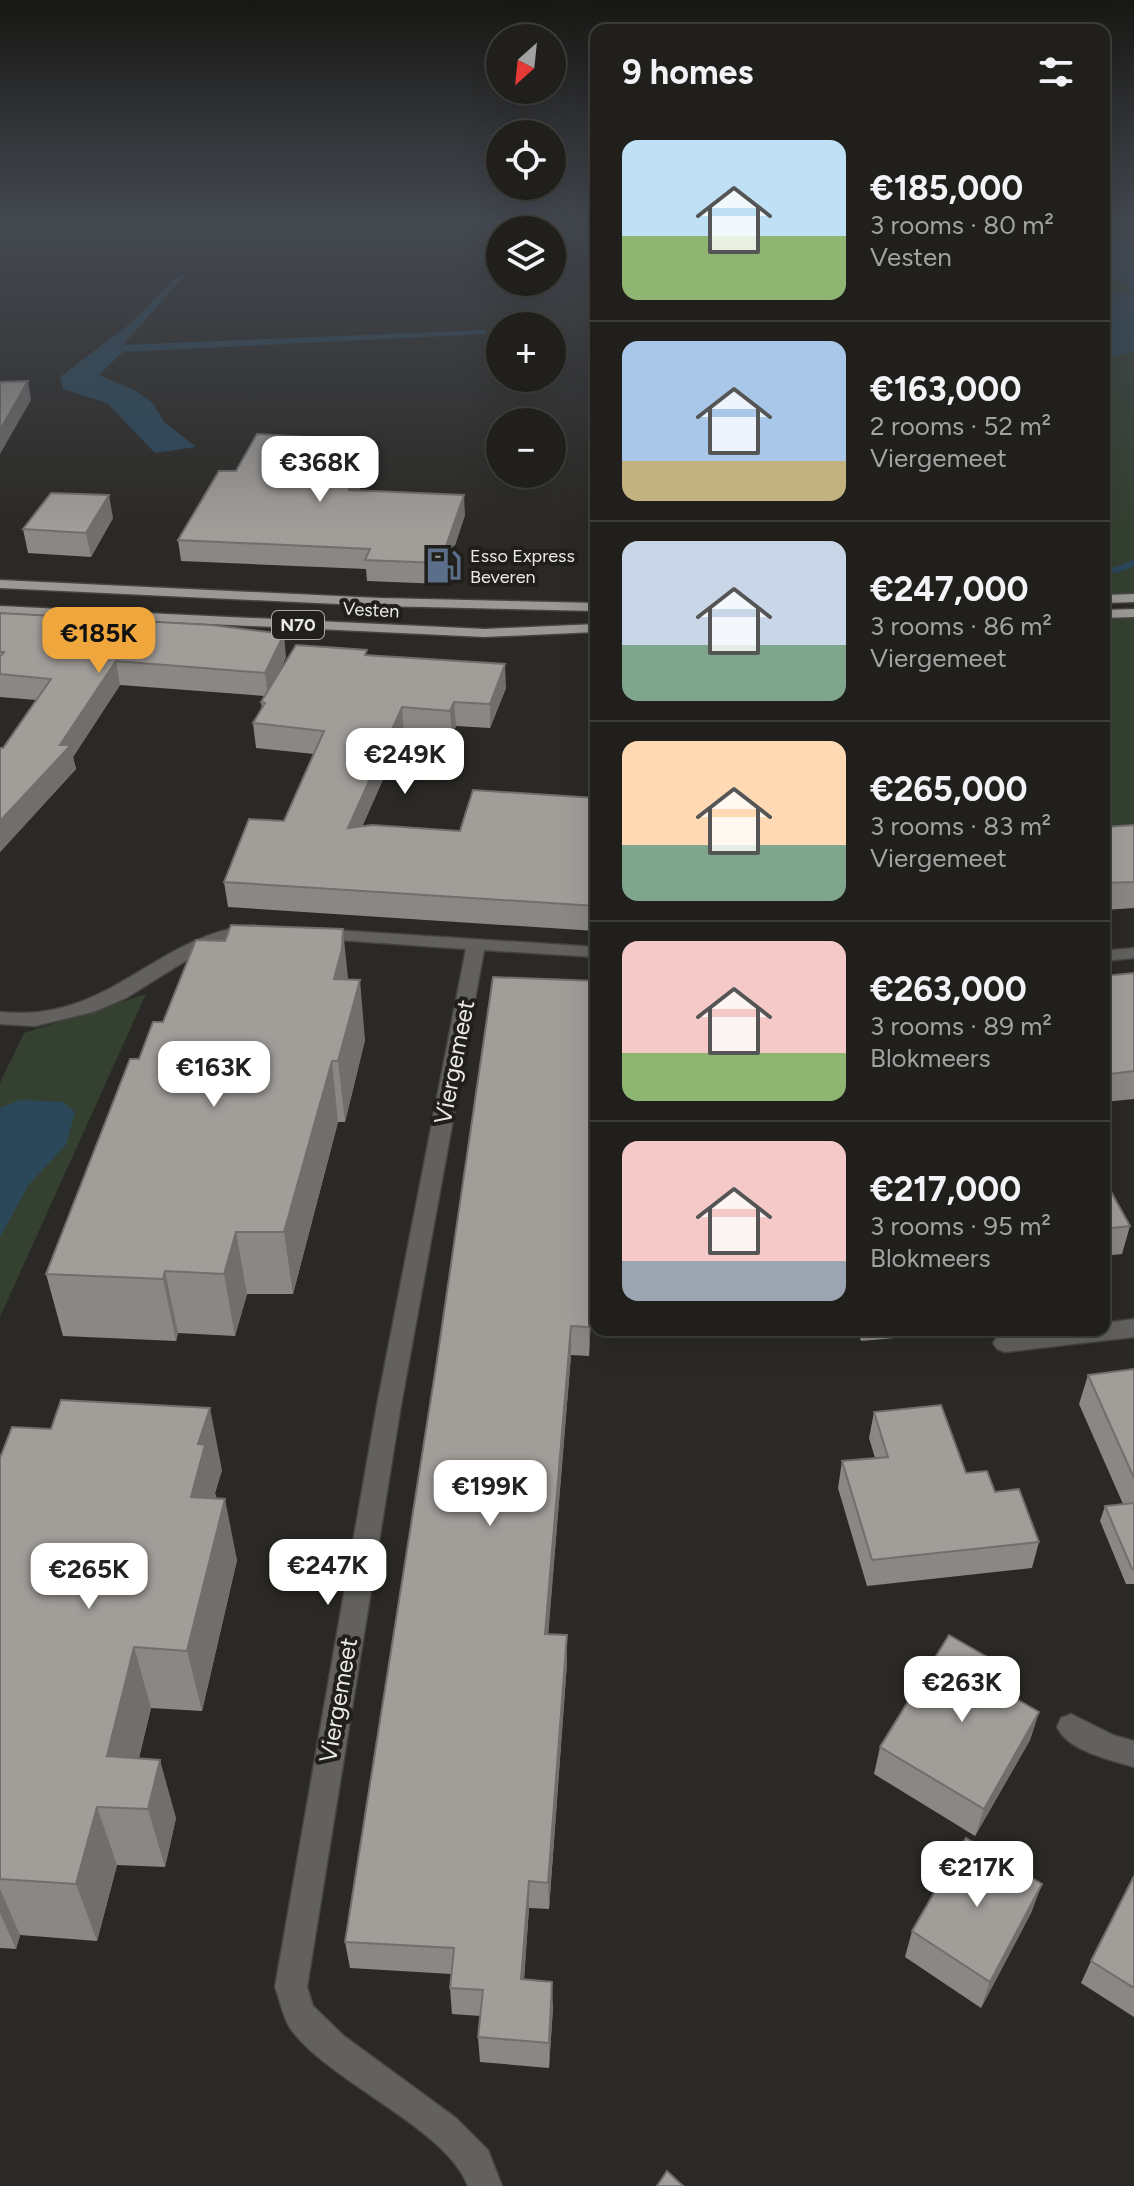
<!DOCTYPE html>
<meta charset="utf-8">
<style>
:root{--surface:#201f1c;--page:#282725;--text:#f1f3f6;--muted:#a2a2a3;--line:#3d3d3b;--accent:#efa73d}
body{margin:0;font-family:Figtree,sans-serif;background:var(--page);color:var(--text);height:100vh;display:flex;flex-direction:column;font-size:30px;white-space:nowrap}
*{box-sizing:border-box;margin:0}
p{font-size:26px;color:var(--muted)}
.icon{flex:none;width:44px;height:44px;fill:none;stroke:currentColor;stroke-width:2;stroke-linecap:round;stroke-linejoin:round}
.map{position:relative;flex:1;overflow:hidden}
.details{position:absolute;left:590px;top:24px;width:520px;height:1312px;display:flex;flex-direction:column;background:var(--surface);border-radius:16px;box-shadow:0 8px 32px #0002,0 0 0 2px var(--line)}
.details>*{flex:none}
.needle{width:52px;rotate:207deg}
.controls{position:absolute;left:486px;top:24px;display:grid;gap:16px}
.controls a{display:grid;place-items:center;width:80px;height:80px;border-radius:50%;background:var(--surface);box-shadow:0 8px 32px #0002,0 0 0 2px var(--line);font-size:40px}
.price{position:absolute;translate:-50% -68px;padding:0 18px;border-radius:16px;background:#fff;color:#222;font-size:26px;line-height:52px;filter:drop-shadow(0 2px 4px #0008)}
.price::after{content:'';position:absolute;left:50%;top:48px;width:24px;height:18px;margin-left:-12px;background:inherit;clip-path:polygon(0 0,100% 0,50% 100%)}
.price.on{background:var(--accent);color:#111}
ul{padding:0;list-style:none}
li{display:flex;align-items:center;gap:24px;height:200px;padding:0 32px}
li+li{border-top:2px solid var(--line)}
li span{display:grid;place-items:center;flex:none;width:224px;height:160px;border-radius:16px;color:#555}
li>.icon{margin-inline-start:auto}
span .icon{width:96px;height:96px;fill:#fffc;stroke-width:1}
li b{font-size:34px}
h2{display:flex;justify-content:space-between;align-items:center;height:96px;padding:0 32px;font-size:34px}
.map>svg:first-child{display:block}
.green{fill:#344131}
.water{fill:#2b485b}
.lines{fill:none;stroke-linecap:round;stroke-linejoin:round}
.stream{fill:#2b485b;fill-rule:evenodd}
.minor-casing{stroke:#464440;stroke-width:3}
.primary-casing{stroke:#464440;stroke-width:3}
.minor{fill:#62615f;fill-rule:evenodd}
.primary{fill:#9b9995;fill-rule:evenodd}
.wall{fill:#8a8784}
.shaded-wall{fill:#716e6b}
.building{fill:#a19d99;stroke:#716e6b;stroke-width:2}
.labels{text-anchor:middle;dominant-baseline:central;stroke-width:8;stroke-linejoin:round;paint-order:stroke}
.far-poi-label{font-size:18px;fill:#eae9e6;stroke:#211f1b;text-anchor:start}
.far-street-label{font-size:18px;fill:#eae9e6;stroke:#211f1b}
.shield{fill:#211f1b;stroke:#aeaca9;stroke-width:2}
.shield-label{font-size:18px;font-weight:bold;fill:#eae9e6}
.near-street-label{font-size:24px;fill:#eae9e6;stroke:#211f1b}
</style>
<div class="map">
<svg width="1134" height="2186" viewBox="0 0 1134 2186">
<rect width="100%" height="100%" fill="#2b2925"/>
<g class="green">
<path d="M1104,223H1134V593L1104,595Z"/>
<path d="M1134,616V835L1104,837V617Z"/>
<path d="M146,994L0,1317V1083L24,1033Z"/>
</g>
<g class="water">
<path d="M1134,241V291L1104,268V243Z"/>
<path d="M179,275H185L123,345L463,331L485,330L486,334L123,352L99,375L136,391L153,403L164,422L196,447L155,453L107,403L63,389L60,377L132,322Z"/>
<path d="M1134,292V352L1104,358V294Z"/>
<path d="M20,1100L63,1102L75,1112L66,1145L29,1184L0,1237V1108Z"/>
</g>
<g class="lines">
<path class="stream" d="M1134,560V566L1120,572L1104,574V568L1115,567Z"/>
<defs>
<g id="minor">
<path d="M254,925L263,930L260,934L211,945L126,998L93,1012L35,1026L0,1024V1012C110,1024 155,934 254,925Z"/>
<path d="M318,929L596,947V957L484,950L401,1405L307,1987L313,2006L344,2036L456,2118L488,2150L502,2186H468C446,2127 328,2082 290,2028C283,2017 280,2000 275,1987L377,1405L466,949L312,938L309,934L312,930Z"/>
<path d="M1134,948V958L1104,961V951Z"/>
<path d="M1134,1319V1337L1005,1352L997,1349L993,1343L997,1337C1031,1326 1069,1330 1104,1330V1323Z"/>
<path d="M1071,1714L1113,1735L1134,1741V1767C1111,1760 1068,1751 1057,1727L1061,1718Z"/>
</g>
<g id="primary">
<path d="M0,580L380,598L596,603V611L380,606L0,588Z"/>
<path d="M1134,594V602L1104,603V595Z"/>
<path d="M0,606L485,629L596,624V632L485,637L0,614Z"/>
<path d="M1134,609V617L1104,618V610Z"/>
</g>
</defs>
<use href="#minor" class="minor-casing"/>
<use href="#primary" class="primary-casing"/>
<use href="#minor" class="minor"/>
<use href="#primary" class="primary"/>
</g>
<g class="wall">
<path d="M373,461L359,491L465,515L442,584L367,581L366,569L181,561L178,540L236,471Z"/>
<path d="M113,518L91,557L28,553L23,529Z"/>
<path d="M0,613L286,657L277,677L368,655L506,688L490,728L456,726L452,735L404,732L362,827L460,831L596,798V931L228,907L224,882L284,821L314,754L256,748L253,723L262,708L261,702L265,696L120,685L73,757L76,769L0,852V748H3L36,700L0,697Z"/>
<path d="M1134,825V908L1104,910V832L1106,827Z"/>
<path d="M1134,973V1099L1104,1102V976Z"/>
<path d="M348,979L365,1040L345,1122H338L293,1294H247L235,1336L178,1333L176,1341L63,1336L46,1274L139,1059L163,1022Z"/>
<path d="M596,981V1220L589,1356L571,1355L548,1634L567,1663L549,1909L529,1908L524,1980L553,2007L549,2068L480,2062L478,2037L481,2016L452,2014L450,1988L451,1974L350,1968L345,1942Z"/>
<path d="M1104,1179L1130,1226L1122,1254L1104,1256Z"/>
<path d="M857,1330H952V1333L861,1341Z"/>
<path d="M1134,1369V1584H1126L1100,1521L1105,1506L1123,1504L1079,1404L1088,1375Z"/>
<path d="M874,1412L995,1492L1039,1542L1032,1568L867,1586L838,1488L842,1461L875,1458L869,1438Z"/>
<path d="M0,1458L222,1470L215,1493L237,1560L202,1711L151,1708L139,1758L176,1818L165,1867L117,1865L97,1941L20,1935L16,1949L0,1948Z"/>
<path d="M1004,1691L1039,1712L1030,1740L975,1836L874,1774L880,1747Z"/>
<path d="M1134,1876V2017L1081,1983L1091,1961Z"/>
<path d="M1032,1911L981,2008L905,1957L912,1931Z"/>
</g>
<g class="shaded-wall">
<path d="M28,381L31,400L0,454V430Z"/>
<path d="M372,441L373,461L350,510L349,490Z"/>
<path d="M109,495L113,518L91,557L86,533Z"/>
<path d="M464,495L465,515L442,584L440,563Z"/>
<path d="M284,634L286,657L268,696L265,673Z"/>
<path d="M116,661L120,685L73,757L76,769L0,852V821L60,745Z"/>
<path d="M505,664L506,688L490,728V704Z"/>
<path d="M454,702L456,726L452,735L450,711Z"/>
<path d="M402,707L404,732L350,853L348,828Z"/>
<path d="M343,929L349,988L334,979Z"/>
<path d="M360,980L365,1040L345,1122L338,1061Z"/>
<path d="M332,1061L338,1122L293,1294L284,1232Z"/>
<path d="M596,1199V1220L589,1356V1327Z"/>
<path d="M236,1232L247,1294L235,1336L224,1274Z"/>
<path d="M165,1271L178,1333L176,1341L163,1279Z"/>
<path d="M571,1326V1355L546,1662L545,1634Z"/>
<path d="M210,1408L222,1470L215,1493L218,1506L191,1497L198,1444Z"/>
<path d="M225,1499L237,1560L202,1711L187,1651Z"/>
<path d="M567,1635V1663L549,1909L548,1883Z"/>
<path d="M134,1647L151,1708L127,1808L107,1756Z"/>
<path d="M1010,1670L1002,1698L998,1688Z"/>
<path d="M1039,1712L1030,1740L975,1836L984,1809Z"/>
<path d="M160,1760L176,1818L165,1867L148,1809Z"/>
<path d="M97,1807L117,1865L97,1941L76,1884Z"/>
<path d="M529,1881V1908L522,2005L521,1979Z"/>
<path d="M1042,1884L1032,1911L981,2008L990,1982Z"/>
<path d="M0,1889L20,1935L16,1949L0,1913Z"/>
<path d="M552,1982L553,2007L549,2068V2043Z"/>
</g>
<g class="building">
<path d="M28,381L0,430V382Z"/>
<path d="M257,434L372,441L349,490L464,495L440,563L365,560L370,549L178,540L219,471H236Z"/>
<path d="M51,493L109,495L86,533L23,529Z"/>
<path d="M0,613L211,625L284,634L265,673L116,661L60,745H71L0,821V748H3L51,679L0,674V657L4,652H0Z"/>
<path d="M296,645L367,650L365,655L505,664L490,704L454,702L450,711L402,707L348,828L372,825L460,831L473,790L596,798V906L224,882L249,819L284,821L324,731L253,723L265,703L261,702Z"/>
<path d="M1134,825V882L1104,883V832H1109L1106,827Z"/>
<path d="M231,925L343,929L342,949L334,979L360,980L338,1061H332L284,1232H236L224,1274L165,1271L163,1279L46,1274L130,1059H139L153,1022H163L196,940L225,941Z"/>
<path d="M1134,973V1071L1109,1074L1104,1065V976Z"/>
<path d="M493,977L596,981V1112L594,1134H596V1199L589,1327L571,1326L545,1634L567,1635L548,1883L529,1881L521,1979L552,1982L549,2043L478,2037L483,1990L450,1988L454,1948L345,1942L437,1360Z"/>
<path d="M1104,1179L1130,1226L1104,1229Z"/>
<path d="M1134,1369V1478L1088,1375Z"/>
<path d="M61,1400L210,1408L198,1444L205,1445L191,1497L225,1499L187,1651L134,1647L107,1756L160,1760L148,1809L97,1807L76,1884L0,1879V1458L12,1427L51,1429Z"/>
<path d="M941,1405L966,1473L987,1471L995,1492L1019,1489L1039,1542L872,1560L842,1461L888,1457L874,1412Z"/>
<path d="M1134,1503V1569H1132L1105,1506Z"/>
<path d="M949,1635L1010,1670L998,1688L1039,1712L984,1809L880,1747Z"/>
<path d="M966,1838L1042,1884L990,1982L912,1931Z"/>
<path d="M1134,1876V1988L1091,1961Z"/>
<path d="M667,2171L683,2186H657Z"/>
</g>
<linearGradient id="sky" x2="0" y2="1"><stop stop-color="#181714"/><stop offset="0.42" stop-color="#444951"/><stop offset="1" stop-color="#444951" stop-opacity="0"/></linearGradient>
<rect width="1134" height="529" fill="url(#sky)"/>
<defs>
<symbol id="fuel-bare" viewBox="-9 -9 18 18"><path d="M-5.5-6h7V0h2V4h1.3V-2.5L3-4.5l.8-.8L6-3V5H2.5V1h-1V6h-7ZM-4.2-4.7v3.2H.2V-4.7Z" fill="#5c6f8a" stroke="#211f1b" stroke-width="2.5" paint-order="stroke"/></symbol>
</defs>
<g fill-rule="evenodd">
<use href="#fuel-bare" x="418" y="540" width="51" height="51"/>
</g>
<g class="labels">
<g class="far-poi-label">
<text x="470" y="556">Esso Express<tspan x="470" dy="21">Beveren</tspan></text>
</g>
<g class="far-street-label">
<text transform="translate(371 610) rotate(3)">Vesten</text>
</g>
<rect class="shield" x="272" y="611" width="52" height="28" rx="6"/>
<g class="shield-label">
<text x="298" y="625">N70</text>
</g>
<g class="near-street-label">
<text transform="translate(454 1062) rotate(-79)">Viergemeet</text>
<text transform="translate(338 1700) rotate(-80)">Viergemeet</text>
</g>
</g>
</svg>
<div class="controls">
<a><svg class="needle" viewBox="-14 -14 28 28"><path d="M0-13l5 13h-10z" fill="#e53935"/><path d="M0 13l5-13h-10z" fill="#a2a2a3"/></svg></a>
<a><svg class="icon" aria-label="locate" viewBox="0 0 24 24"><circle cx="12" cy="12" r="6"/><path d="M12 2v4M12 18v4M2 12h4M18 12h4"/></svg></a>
<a><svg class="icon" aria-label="layers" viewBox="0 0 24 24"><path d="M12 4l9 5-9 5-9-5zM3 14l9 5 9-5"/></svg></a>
<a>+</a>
<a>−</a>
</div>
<b class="price" style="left:320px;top:504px">€368K</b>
<b class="price on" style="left:99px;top:675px">€185K</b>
<b class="price" style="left:405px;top:796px">€249K</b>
<b class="price" style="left:214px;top:1109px">€163K</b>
<b class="price" style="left:490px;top:1528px">€199K</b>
<b class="price" style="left:328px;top:1607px">€247K</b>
<b class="price" style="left:89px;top:1611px">€265K</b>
<b class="price" style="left:962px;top:1724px">€263K</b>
<b class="price" style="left:977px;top:1909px">€217K</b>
<section class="details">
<h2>9 homes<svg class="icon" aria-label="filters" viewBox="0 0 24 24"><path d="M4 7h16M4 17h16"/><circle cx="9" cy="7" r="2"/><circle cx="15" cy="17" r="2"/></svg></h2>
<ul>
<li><span style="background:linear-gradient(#bfe0f5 60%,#8fb573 0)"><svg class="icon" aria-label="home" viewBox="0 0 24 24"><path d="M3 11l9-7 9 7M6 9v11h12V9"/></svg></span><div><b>€185,000</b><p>3 rooms · 80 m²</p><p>Vesten</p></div></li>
<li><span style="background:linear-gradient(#a9c7e8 75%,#c2b280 0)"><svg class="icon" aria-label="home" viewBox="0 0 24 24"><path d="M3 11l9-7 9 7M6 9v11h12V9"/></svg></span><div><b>€163,000</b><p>2 rooms · 52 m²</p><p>Viergemeet</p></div></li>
<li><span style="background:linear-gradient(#c9d6e8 65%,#7fa58c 0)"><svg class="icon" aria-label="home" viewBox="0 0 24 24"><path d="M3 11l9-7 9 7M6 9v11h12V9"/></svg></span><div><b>€247,000</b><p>3 rooms · 86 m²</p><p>Viergemeet</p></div></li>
<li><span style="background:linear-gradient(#ffd9b3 65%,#7fa58c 0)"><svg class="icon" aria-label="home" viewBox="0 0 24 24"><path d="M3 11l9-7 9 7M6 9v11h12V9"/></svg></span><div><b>€265,000</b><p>3 rooms · 83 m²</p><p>Viergemeet</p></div></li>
<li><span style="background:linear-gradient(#f6c9c9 70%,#8fb573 0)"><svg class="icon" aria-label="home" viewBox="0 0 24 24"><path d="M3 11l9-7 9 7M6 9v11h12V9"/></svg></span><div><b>€263,000</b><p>3 rooms · 89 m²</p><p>Blokmeers</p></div></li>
<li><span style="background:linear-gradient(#f6c9c9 75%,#9aa5b1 0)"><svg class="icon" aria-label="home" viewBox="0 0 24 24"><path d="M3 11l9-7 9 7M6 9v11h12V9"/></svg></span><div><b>€217,000</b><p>3 rooms · 95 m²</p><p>Blokmeers</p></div></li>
</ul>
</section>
</div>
